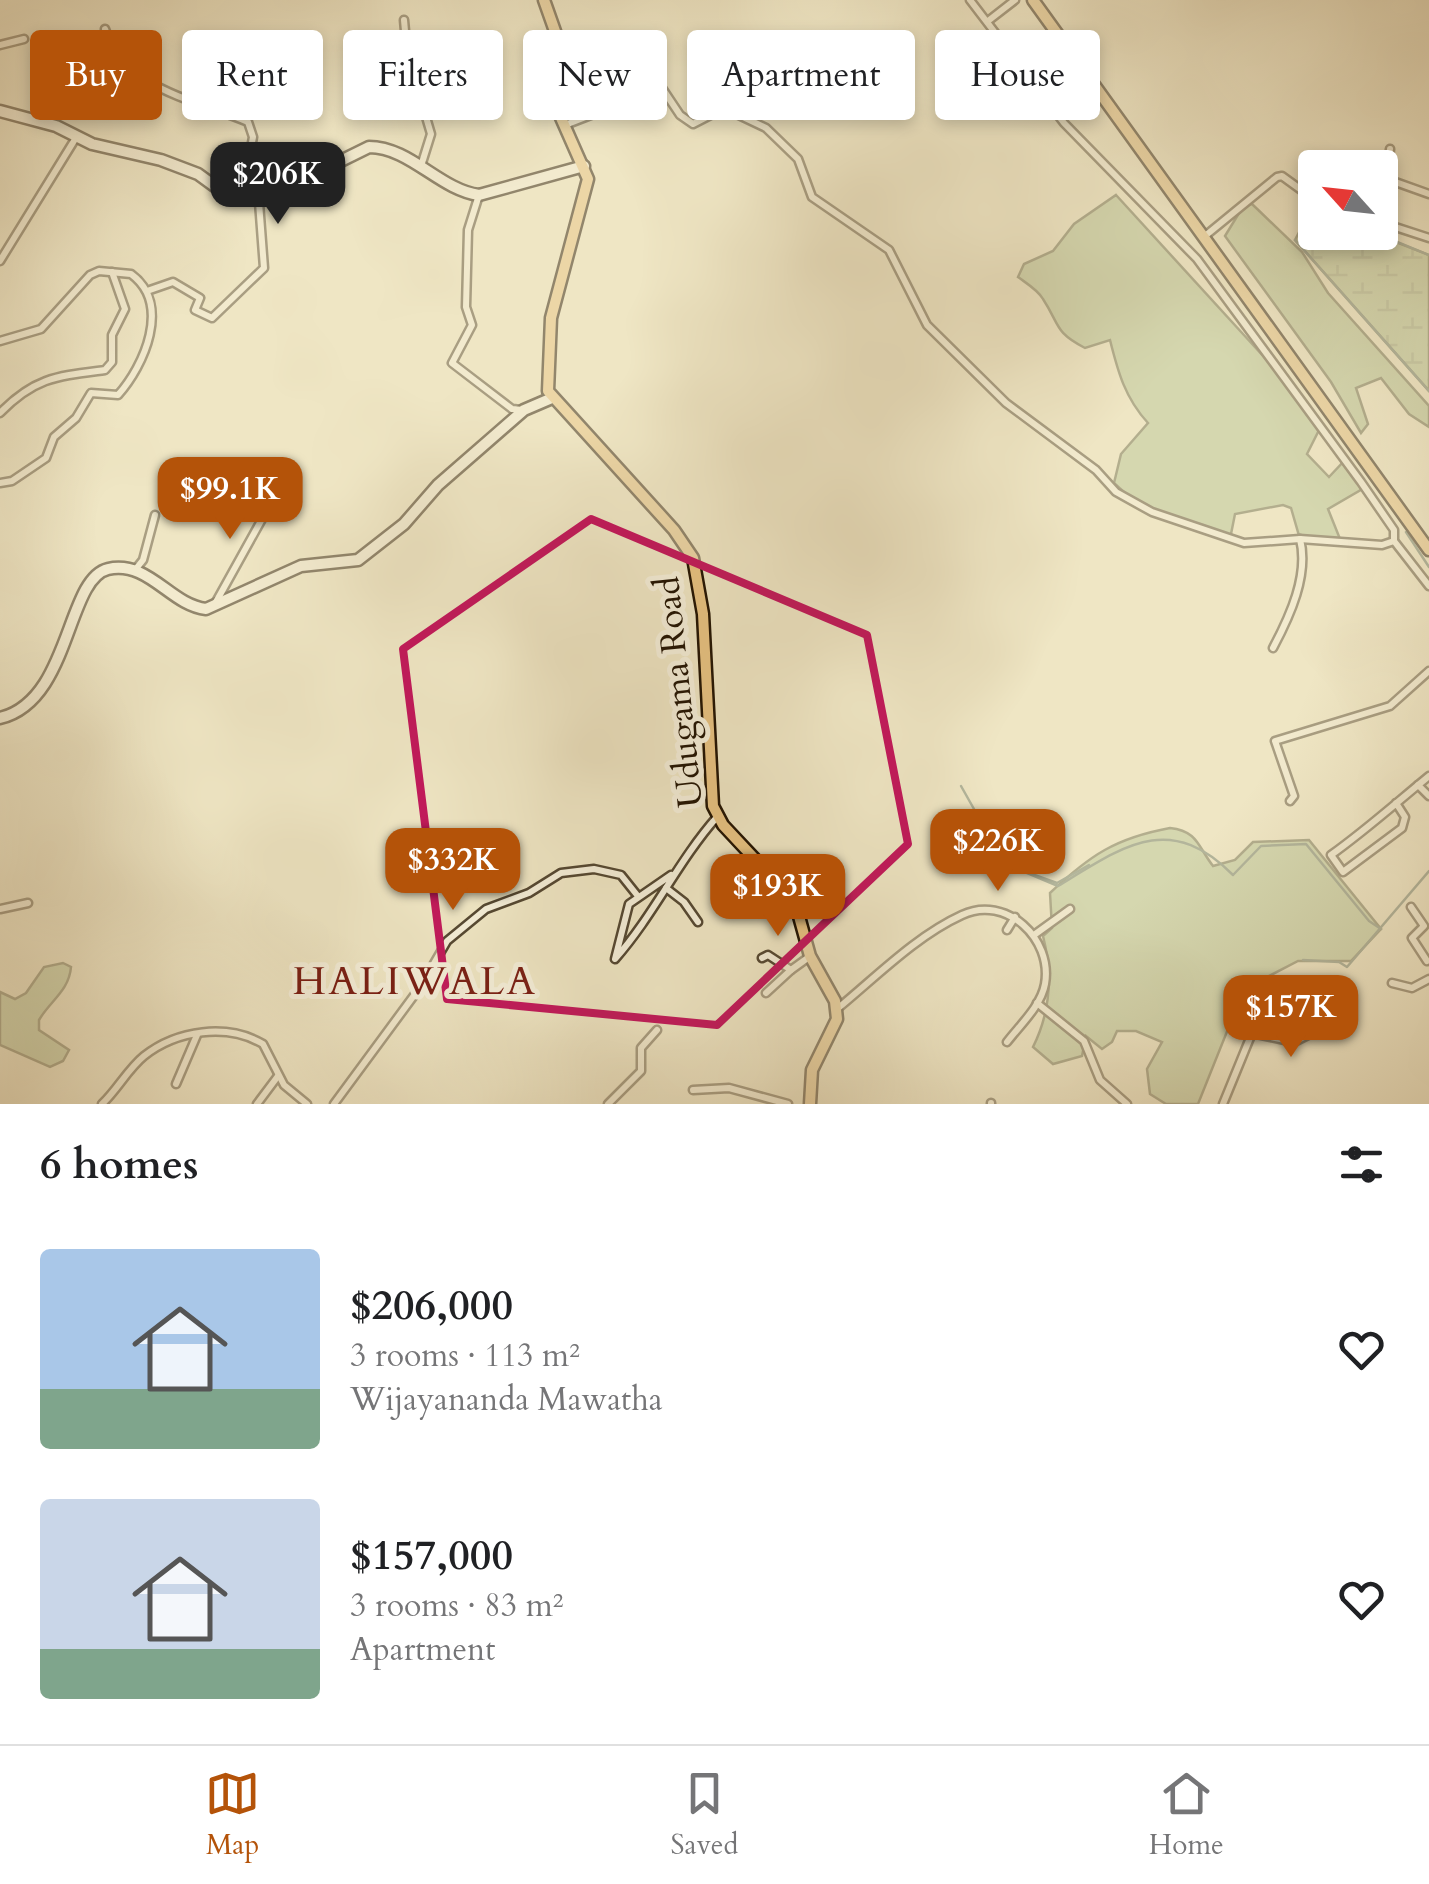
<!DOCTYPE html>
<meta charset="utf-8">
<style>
:root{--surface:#fff;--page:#f2f2f2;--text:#202124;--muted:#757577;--line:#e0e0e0;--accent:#b45309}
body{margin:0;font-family:Cardo,serif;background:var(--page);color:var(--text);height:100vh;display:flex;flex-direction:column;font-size:38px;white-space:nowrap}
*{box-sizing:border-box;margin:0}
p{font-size:32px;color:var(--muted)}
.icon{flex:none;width:55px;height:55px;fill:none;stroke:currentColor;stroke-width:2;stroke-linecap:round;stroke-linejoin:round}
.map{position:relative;height:1104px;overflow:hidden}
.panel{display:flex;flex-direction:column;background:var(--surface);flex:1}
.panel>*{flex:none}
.hud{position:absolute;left:30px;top:30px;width:1370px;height:90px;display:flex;gap:20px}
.needle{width:65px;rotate:297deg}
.tools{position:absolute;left:1298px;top:150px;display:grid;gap:20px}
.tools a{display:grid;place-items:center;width:100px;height:100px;border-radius:10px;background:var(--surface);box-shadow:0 5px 15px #0003;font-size:50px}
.price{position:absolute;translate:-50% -85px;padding:0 22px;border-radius:20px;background:var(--accent);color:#fff;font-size:32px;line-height:65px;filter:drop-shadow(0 2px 5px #0008)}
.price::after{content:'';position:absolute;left:50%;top:60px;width:30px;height:22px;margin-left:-15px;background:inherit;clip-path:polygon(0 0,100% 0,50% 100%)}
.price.selected{background:#222;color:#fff}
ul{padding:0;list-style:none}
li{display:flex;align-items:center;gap:30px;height:250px;padding:0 40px}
li span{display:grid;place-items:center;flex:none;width:280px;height:200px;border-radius:10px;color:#555}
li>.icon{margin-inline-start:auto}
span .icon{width:120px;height:120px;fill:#fffc;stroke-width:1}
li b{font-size:42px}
h2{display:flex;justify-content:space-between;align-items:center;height:120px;padding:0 40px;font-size:42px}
.pill{padding:0 35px;border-radius:10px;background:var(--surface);box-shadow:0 5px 15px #0003;font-size:35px;line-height:90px}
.pill.selected{background:var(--accent);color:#fff}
.tabs{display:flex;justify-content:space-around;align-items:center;height:140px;border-top:2px solid var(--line);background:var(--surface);font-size:28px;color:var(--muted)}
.tabs a{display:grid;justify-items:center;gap:5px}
.tabs .selected{color:var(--accent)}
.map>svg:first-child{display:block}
.green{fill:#b7c696;stroke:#6c6c4c;stroke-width:2.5}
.wetland{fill:url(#wetland-marsh);stroke:#6c6c4c;stroke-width:2.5}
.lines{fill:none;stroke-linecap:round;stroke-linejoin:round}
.stream{stroke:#6b7b69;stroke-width:2.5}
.street-casing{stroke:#554832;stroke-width:11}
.secondary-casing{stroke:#221301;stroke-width:15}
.primary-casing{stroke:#221301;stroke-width:15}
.street{stroke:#f5efd9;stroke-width:6}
.secondary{stroke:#f5efd9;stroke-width:10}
.primary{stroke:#e8c382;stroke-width:10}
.marked{fill:none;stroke:#c2185b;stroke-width:8;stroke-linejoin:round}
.labels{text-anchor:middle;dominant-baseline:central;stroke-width:10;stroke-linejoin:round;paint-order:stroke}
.street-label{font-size:35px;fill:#221301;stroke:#f5efd9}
.quarter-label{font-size:40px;letter-spacing:2.5px;fill:#7a1f14;stroke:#f5efd9}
</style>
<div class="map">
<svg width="1429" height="1104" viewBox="0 0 1429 1104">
<defs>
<pattern id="wetland-marsh" width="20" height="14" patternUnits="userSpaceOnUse" patternTransform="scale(2.5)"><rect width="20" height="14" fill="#b7c696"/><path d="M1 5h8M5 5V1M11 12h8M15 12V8" fill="none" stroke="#9da980"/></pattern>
</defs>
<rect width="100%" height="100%" fill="#efe6c4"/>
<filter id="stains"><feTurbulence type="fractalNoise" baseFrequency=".002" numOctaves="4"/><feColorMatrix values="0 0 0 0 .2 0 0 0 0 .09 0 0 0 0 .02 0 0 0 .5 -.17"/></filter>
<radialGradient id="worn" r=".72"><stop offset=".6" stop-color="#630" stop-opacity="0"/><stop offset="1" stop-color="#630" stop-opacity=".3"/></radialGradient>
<g class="green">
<path d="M1116,195L1285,380L1320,428L1307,454L1329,477L1345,460L1364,488L1328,509L1342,544L1300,539L1291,508L1283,505L1235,514L1230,539L1136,503L1114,483L1121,454L1148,423C1125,398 1118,372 1110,340L1085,348C1054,332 1060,325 1043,299C1038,290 1026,283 1018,277L1024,264L1053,251L1074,224Z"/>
<path d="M1252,204L1302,252L1328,293L1429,406V427L1409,414L1381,378L1356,388L1368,424L1361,433L1331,382L1225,236L1244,205Z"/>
<path d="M1170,828C1198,831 1198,847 1213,866L1235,860L1253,842L1309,840L1381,929L1351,961H1298L1244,989L1198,1104H1166L1150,1094L1147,1069L1162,1042L1136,1031H1117L1112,1042L1102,1049L1086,1036L1082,1056L1053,1064L1033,1047C1051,1011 1053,975 1043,936L1052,928L1050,893C1090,855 1116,838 1170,828Z"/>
<path d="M63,963L71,967C69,991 50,1001 39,1020V1030L69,1050L63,1061L50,1067L0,1045V992L15,999L26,993L44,967Z"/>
</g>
<path class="wetland" d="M1308,215L1315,217V232L1373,233L1429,255V391L1295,240Z"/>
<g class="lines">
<g class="stream">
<path d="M1308,215L1315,217"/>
<path d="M1373,232L1429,255"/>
<path d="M1295,240L1429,391"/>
<path d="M1406,532L1429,567"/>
<path d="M961,786L1005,864"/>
<path d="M948,840L1058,886C1124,846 1169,811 1233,875L1261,846L1306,844L1369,921L1381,929"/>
<path d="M1015,868L1057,883L1089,865"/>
<path d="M1303,960L1339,962L1347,967L1429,871"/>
</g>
<defs>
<g id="street">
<path d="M970,0L1064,123L1197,259L1361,482L1394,530V541L1429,586"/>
<path d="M404,20L407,53L431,134L421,166"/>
<path d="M988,21L1015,0"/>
<path d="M105,29C126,91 195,99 248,122L253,137L243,191"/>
<path d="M0,45L24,39"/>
<path d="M565,125L601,111L648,84L662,88L680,115L693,124L724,108L766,128L798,159L812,197L889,250L927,325L1006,403L1096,470L1116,492L1152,512L1244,543L1300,539L1382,545L1394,541"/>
<path d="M1390,149L1387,179L1429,194"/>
<path d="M479,195L468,230L466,307L472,325L452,363L512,409L523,410"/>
<path d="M1380,222L1429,238"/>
<path d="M1205,236L1277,177L1282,176L1315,200"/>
<path d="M0,261L77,136"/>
<path d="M147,291L173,282L200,298L195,310L212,318L264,268L258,189"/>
<path d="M0,341L41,329L90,275L99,271L131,274C172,304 144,366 118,395L91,393L76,418L54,437L46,458L12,481L0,483"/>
<path d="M0,413C35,377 58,376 105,370L112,362V335L125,309L112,272"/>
<path d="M135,570L143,560L155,515"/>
<path d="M216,602L272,501L241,483"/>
<path d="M1273,648C1290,616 1309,575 1300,539"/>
<path d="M1418,785L1429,796"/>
<path d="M1290,801L1294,796L1275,741L1390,706L1429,671"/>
<path d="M1396,803L1405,817L1402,828L1343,872L1331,855C1366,830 1396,803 1429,776"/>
<path d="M671,875L629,904L615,959C654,915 678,861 717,817"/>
<path d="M666,888L684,902L698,922"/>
<path d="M1411,907L1424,926L1412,938L1427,961"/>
<path d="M0,909L28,903"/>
<path d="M1007,930L1015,917"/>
<path d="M1034,935L1070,909"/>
<path d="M762,958L768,955L791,970L809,957"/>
<path d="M1392,983L1412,988L1429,979"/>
<path d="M766,993L791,970"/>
<path d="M1037,1003L1084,1041L1100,1080L1127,1104"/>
<path d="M837,1009C876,977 916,936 962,915C1006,894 1053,939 1045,984C1041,1006 1020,1025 1007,1042"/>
<path d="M1252,1033L1294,1042L1322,1028"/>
<path d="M176,1084L197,1035"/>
<path d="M693,1090L729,1088L788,1104"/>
<path d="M991,1103V1104"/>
<path d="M102,1104C117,1090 128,1069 144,1056C177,1030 227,1023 263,1044L284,1085L307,1104"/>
<path d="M257,1104L278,1076"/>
<path d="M334,1104L421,986L447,941L486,909L529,893L561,873L594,869L621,875L637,895"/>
<path d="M608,1104L641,1071V1048L657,1030"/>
<path d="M1223,1104L1261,1011L1315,988"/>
</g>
<g id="secondary">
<path d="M0,111L56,126L92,144L161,160L198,174L224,193L292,185L369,147C410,147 440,190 479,195L584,166"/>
<path d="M0,718C71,701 66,579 108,569C149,560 170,605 206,609L301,566L358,560L404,524L438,485L524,410L552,398"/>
</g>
<g id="primary">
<path d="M544,0L556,34L558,111L588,179L551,318L548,391L674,530L693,558L703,614L713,806L723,825L795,902L810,956L835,1001L837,1019L812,1070L810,1104"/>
<path d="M1033,0L1429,550"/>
</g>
</defs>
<use href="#street" class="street-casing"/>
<use href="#secondary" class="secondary-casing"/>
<use href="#primary" class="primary-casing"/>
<use href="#street" class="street"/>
<use href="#secondary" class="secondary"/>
<use href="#primary" class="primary"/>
</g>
<path d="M0 0H1429V1104H0ZM591,519L867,635L908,844L717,1025L447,999L403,649Z" fill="#efe6c4" fill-opacity=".55" fill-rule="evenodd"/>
<path class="marked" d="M591,519L867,635L908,844L717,1025L447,999L403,649Z"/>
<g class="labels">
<g class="street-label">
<text transform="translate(679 692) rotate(-96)">Udugama Road</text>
</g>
<g class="quarter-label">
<text x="415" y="981">HALIWALA</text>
</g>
</g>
<rect width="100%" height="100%" filter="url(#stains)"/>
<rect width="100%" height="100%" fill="url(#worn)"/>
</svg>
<div class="tools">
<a><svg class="needle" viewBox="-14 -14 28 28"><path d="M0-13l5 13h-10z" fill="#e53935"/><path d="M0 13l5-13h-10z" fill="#757577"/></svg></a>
</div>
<b class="price selected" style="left:278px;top:227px">$206K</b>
<b class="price" style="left:230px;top:542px">$99.1K</b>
<b class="price" style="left:998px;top:894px">$226K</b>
<b class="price" style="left:453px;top:913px">$332K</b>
<b class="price" style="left:778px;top:939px">$193K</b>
<b class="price" style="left:1291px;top:1060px">$157K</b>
<div class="hud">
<a class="pill selected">Buy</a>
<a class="pill">Rent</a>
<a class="pill">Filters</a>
<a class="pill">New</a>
<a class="pill">Apartment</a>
<a class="pill">House</a>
</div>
</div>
<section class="panel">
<h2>6 homes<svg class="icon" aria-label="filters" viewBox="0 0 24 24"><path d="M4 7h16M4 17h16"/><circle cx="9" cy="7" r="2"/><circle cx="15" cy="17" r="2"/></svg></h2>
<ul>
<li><span style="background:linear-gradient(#a9c7e8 70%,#7fa58c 0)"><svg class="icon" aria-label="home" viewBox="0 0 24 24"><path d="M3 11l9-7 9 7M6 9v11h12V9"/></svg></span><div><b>$206,000</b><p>3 rooms · 113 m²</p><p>Wijayananda Mawatha</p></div><svg class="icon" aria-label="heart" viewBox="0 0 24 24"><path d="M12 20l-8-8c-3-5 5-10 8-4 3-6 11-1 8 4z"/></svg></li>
<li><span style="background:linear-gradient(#c9d6e8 75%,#7fa58c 0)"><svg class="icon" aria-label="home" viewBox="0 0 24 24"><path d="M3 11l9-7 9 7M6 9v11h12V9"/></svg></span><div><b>$157,000</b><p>3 rooms · 83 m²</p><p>Apartment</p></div><svg class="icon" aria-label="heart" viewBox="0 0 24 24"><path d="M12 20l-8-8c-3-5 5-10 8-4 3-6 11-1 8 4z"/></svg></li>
</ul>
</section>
<nav class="tabs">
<a class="selected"><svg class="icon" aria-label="map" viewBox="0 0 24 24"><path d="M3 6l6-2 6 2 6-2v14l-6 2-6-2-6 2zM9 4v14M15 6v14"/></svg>Map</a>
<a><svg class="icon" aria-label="saved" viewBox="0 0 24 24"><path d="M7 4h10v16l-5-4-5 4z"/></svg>Saved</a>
<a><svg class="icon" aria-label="home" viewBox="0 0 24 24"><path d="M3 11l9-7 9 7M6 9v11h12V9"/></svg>Home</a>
</nav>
